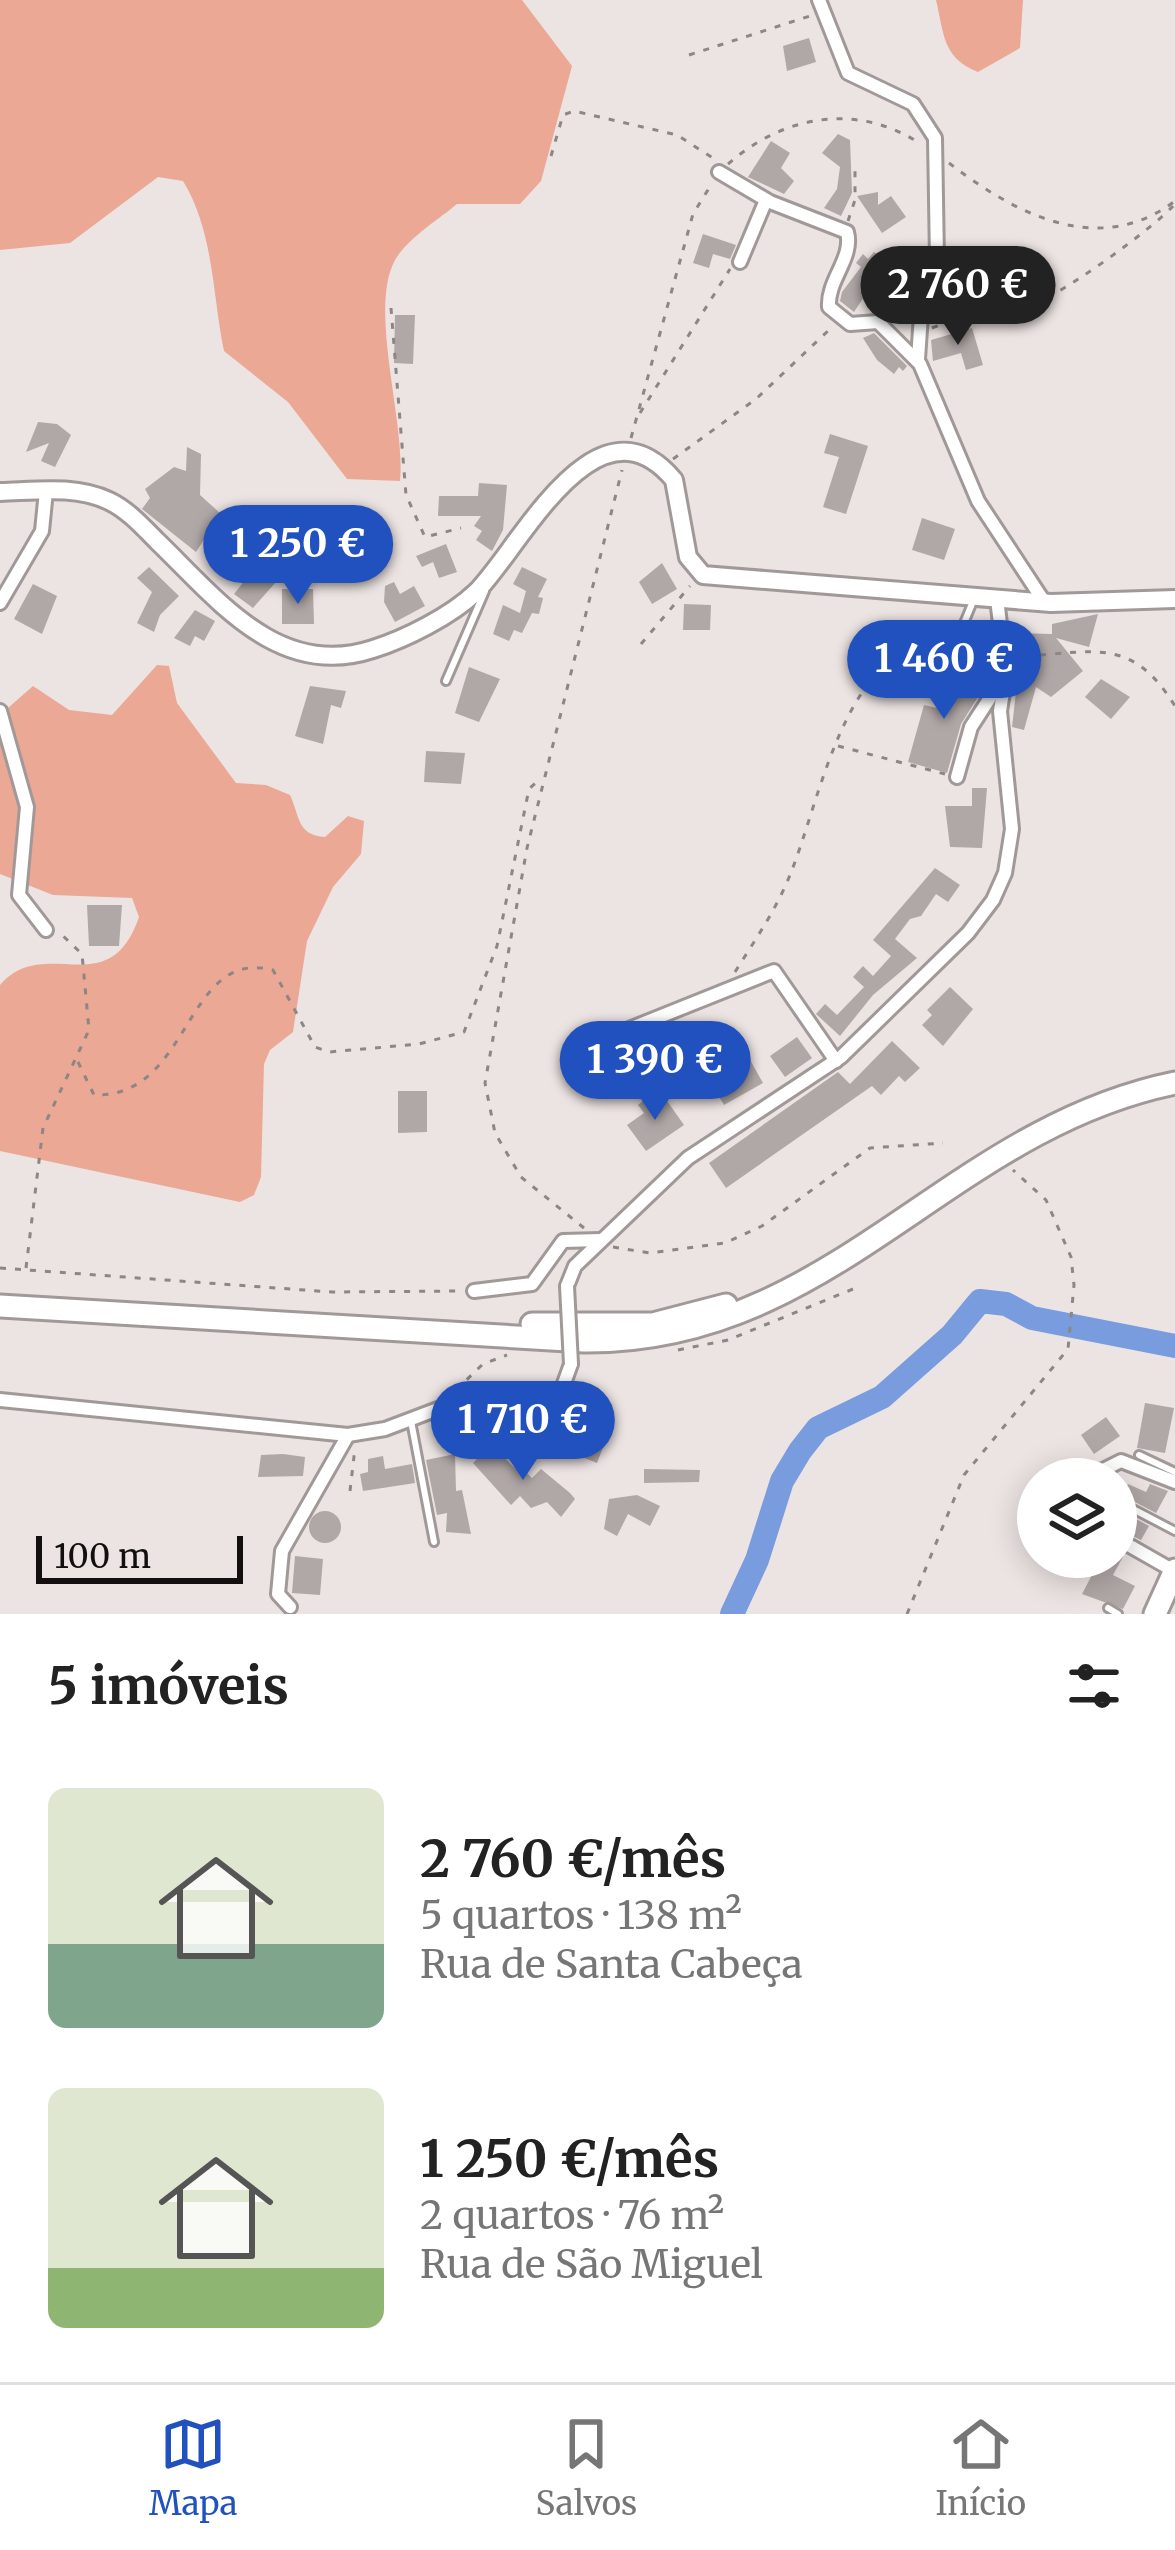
<!DOCTYPE html>
<html lang="pt">
<meta charset="utf-8">
<style>
:root{--surface:#fff;--page:#f2f2f2;--text:#222;--muted:#767676;--line:#e0e0e0;--accent:#2051be}
body{margin:0;font-family:Merriweather,serif;background:var(--page);color:var(--text);height:100vh;display:flex;flex-direction:column;font-size:45px;white-space:nowrap}
*{box-sizing:border-box;margin:0}
p{font-size:39px;color:var(--muted)}
.icon{flex:none;width:66px;height:66px;fill:none;stroke:currentColor;stroke-width:2;stroke-linecap:round;stroke-linejoin:round}
.map{position:relative;height:1614px;overflow:hidden}
.side{display:flex;flex-direction:column;background:var(--surface);flex:1}
.side>*{flex:none}
.controls{position:absolute;left:1017px;top:1458px;display:grid;gap:24px}
.controls a{display:grid;place-items:center;width:120px;height:120px;border-radius:50%;background:var(--surface);box-shadow:0 6px 30px #0003;font-size:60px}
.scale{position:absolute;left:36px;bottom:30px;width:207px;box-sizing:border-box;padding-left:12px;border:6px solid #120f0e;border-top:0;font-size:33px;line-height:42px;white-space:nowrap;color:#120f0e;-webkit-text-stroke:9px #ece4e2;paint-order:stroke}
.price{position:absolute;translate:-50% -102px;padding:0 27px;border-radius:42px;background:var(--accent);color:#fff;font-size:39px;line-height:78px;filter:drop-shadow(0 3px 6px #0008)}
.price::after{content:'';position:absolute;left:50%;top:72px;width:36px;height:27px;margin-left:-18px;background:inherit;clip-path:polygon(0 0,100% 0,50% 100%)}
.price.on{background:#222;color:#fff}
ul{padding:0;list-style:none}
li{display:flex;align-items:center;gap:36px;height:300px;padding:0 48px}
li span{display:grid;place-items:center;flex:none;width:336px;height:240px;border-radius:18px;color:#555}
li>.icon{margin-inline-start:auto}
span .icon{width:144px;height:144px;fill:#fffc;stroke-width:1}
li b{font-size:51px}
h2{display:flex;justify-content:space-between;align-items:center;height:144px;padding:0 48px;font-size:51px}
.tab-bar{display:flex;justify-content:space-around;align-items:center;height:168px;border-top:3px solid var(--line);background:var(--surface);font-size:33px;color:var(--muted)}
.tab-bar a{display:grid;justify-items:center;gap:6px}
.tab-bar .on{color:var(--accent)}
.map>svg:first-child{display:block}
.green{fill:#eba895}
.lines{fill:none;stroke-linecap:round;stroke-linejoin:round}
.river{stroke:#799cde;stroke-width:24}
.building{fill:#b0a8a6}
.service-casing{stroke:#a19997;stroke-width:12}
.minor-casing{stroke:#a19997;stroke-width:18}
.tertiary-casing{stroke:#a19997;stroke-width:22}
.primary-casing{stroke:#a19997;stroke-width:27}
.trunk-casing{stroke:#a19997;stroke-width:27}
.path{stroke:#8c8685;stroke-width:3;stroke-dasharray:6 9;stroke-linecap:butt}
.service{stroke:#fff;stroke-width:6}
.minor{stroke:#fff;stroke-width:12}
.tertiary{stroke:#fff;stroke-width:16}
.primary{stroke:#fff;stroke-width:21}
.trunk{stroke:#fff;stroke-width:21}
.minor-bridge-casing{stroke:#a19997;stroke-width:18;stroke-linecap:butt}
.minor-bridge{stroke:#fff;stroke-width:12}
</style>
<div class="map">
<svg width="1175" height="1614" viewBox="0 0 1175 1614">
<rect width="100%" height="100%" fill="#ece4e2"/>
<g class="green">
<path d="M0,0H522L572,66L541,181L520,204H457C438,220 408,238 395,260C368,309 406,423 400,481L347,479L288,402L224,351C212,293 214,232 183,181L158,177L70,243L0,250Z"/>
<path d="M936,0H1023L1020,48L978,72C942,58 944,33 936,0Z"/>
<path d="M157,665L169,666L177,703L236,783L266,785L290,795C300,817 297,835 325,837L348,816L364,821L361,854L333,887L307,941L293,1032L270,1050L264,1064L261,1177L254,1195L240,1202L0,1151V985C45,933 109,1005 139,917L132,898L53,895L0,874V715L33,686L69,710L112,715Z"/>
</g>
<g class="lines">
<path class="river" d="M732,1614L757,1560L782,1481L800,1451L818,1428L882,1397L952,1335L980,1301L1006,1304L1032,1318L1175,1346"/>
</g>
<g class="building">
<path d="M809,38L816,62L787,71L783,46Z"/>
<path d="M838,134L850,140L852,193L841,216L824,208L837,189L840,167L822,153Z"/>
<path d="M771,141L790,153L781,168L794,181L784,194L748,177Z"/>
<path d="M878,192V205L891,196L906,217L882,233L857,196Z"/>
<path d="M703,234L736,245L730,259L713,254L709,268L693,263Z"/>
<path d="M874,252L887,262L854,312L840,301L842,292L861,267L856,263L863,254L868,259Z"/>
<path d="M395,315H415L413,364L394,363Z"/>
<path d="M972,328L983,365L966,370L961,353L933,361L931,340Z"/>
<path d="M874,333L907,366L903,371L899,367L894,374L877,360L863,338Z"/>
<path d="M38,422L57,424L71,435L55,467L41,461L49,443L26,452Z"/>
<path d="M830,434L868,446L846,514L823,507L839,457L824,453Z"/>
<path d="M187,447L201,454L200,495L221,514L196,552L142,509L150,498L145,489L174,467L186,471Z"/>
<path d="M479,483L507,485L503,530L492,551L476,540L482,531L474,526L481,516H438L439,496H478Z"/>
<path d="M922,518L955,529L944,560L912,550Z"/>
<path d="M446,544L457,572L439,578L433,562L422,567L416,556Z"/>
<path d="M662,563L677,589L652,604L639,582Z"/>
<path d="M256,566L276,582L253,608L234,594Z"/>
<path d="M149,567L179,596L160,615L154,632L137,623L152,592L137,578Z"/>
<path d="M522,567L547,579L538,597L543,598L539,614L532,613L522,633L514,630L509,641L493,634L503,605L520,613L526,591L513,584Z"/>
<path d="M394,582L400,594L414,586L425,606L395,622L384,602L385,586Z"/>
<path d="M33,584L57,596L42,634L14,619Z"/>
<path d="M282,589H313L314,624H282Z"/>
<path d="M684,604L711,605L710,630H683Z"/>
<path d="M195,610L215,621L204,641L195,636L190,646L174,638Z"/>
<path d="M1098,614L1089,647L1056,638L1083,671L1051,697L1036,687L1024,730L1012,727L1017,683L1012,633L1052,634V624Z"/>
<path d="M954,664L978,675L972,695L978,697L961,724L947,773L908,762L924,705L937,708Z"/>
<path d="M469,667L500,679L479,722L455,713Z"/>
<path d="M1101,679L1130,697L1111,719L1085,697Z"/>
<path d="M310,686L346,691L341,708L331,705L323,744L295,736Z"/>
<path d="M426,751L465,753L461,784L424,782Z"/>
<path d="M972,788H987L982,848L950,847L945,806H972Z"/>
<path d="M935,868L960,885L948,902L936,894L921,916L910,919L895,939L917,958L873,995L840,1036L816,1014L825,1004L837,1015L864,987L853,977L863,966L873,976L891,956L873,940Z"/>
<path d="M87,905H122L119,946H89Z"/>
<path d="M950,987L973,1009L943,1046L922,1025L932,1015L927,1010Z"/>
<path d="M797,1037L812,1058L785,1077L770,1056Z"/>
<path d="M892,1041L920,1068L905,1082L899,1076L881,1095L872,1086L726,1188L709,1163L838,1072L850,1084Z"/>
<path d="M749,1058L763,1083L724,1105L709,1080Z"/>
<path d="M398,1091H427V1132L398,1133Z"/>
<path d="M651,1095L657,1104L665,1098L684,1125L646,1151L627,1125L644,1113L638,1105Z"/>
<path d="M1145,1403L1174,1408L1165,1453L1137,1448Z"/>
<path d="M1106,1417L1120,1436L1094,1454L1081,1435Z"/>
<path d="M589,1418L611,1427L597,1463L572,1453Z"/>
<path d="M491,1445L519,1472L523,1469L532,1478L541,1469L570,1493L575,1499L561,1517L547,1502L531,1508L520,1496L511,1505L473,1463Z"/>
<path d="M283,1454L305,1457L303,1476L258,1477L261,1455Z"/>
<path d="M455,1454L456,1491L462,1490L471,1534L446,1532L447,1513L437,1515L426,1460Z"/>
<path d="M383,1456L385,1469L412,1464L415,1483L363,1491L360,1474L368,1472V1459Z"/>
<path d="M644,1469L700,1470L699,1482L644,1483Z"/>
<path d="M1128,1484L1146,1492L1150,1484L1168,1491L1156,1513L1135,1502L1127,1505V1514L1149,1526L1141,1540L1116,1528V1502Z"/>
<path d="M637,1495L660,1506L650,1526L628,1514L617,1536L604,1529L609,1499Z"/>
<circle cx="325" cy="1527" r="16"/>
<path d="M1116,1550L1124,1555L1113,1575L1135,1586L1123,1609L1082,1594L1093,1573L1077,1565L1081,1557H1116Z"/>
<path d="M295,1556L323,1559L320,1595L292,1593Z"/>
</g>
<g class="lines">
<defs>
<g id="service">
<path d="M957,640L974,599"/>
<path d="M446,681L485,591"/>
<path d="M411,1421L434,1542"/>
<path d="M1139,1455L1175,1472"/>
<path d="M1133,1509L1175,1531"/>
<path d="M1108,1608L1118,1614"/>
</g>
<g id="minor">
<path d="M819,0L848,73L913,104L935,138L937,259L921,315L918,359"/>
<path d="M719,172L770,202L847,232C854,258 827,280 829,307L850,324L878,322L920,364L978,501L1045,603"/>
<path d="M740,262L766,200"/>
<path d="M0,603L42,531L46,491"/>
<path d="M0,711L27,807L19,895L46,930"/>
<path d="M957,777L971,727L1004,676"/>
<path d="M614,1035L774,971L836,1061"/>
<path d="M567,1286L575,1266L688,1158L841,1057L968,933L993,900L1005,873L1012,829L1000,711L1006,673L997,599"/>
<path d="M474,1291L532,1284L563,1241L601,1240"/>
<path d="M0,1400L348,1435L385,1429L451,1404H527L562,1389L571,1364"/>
<path d="M1085,1479L1121,1461L1175,1482"/>
<path d="M1116,1538L1174,1571"/>
<path d="M290,1607L278,1594L282,1551L348,1435"/>
</g>
<path id="tertiary" d="M0,492C36,491 75,485 109,501C128,510 143,527 158,542C218,600 279,680 373,649C405,639 451,616 476,592C519,550 596,387 674,480L688,557L703,575L1051,603L1175,599"/>
<path id="primary" d="M1155,1614L1175,1570"/>
<g id="trunk">
<path d="M0,1306L584,1341C833,1343 945,1130 1175,1083"/>
<path d="M532,1324H653L726,1305"/>
</g>
</defs>
<use href="#service" class="service-casing"/>
<use href="#minor" class="minor-casing"/>
<use href="#tertiary" class="tertiary-casing"/>
<use href="#primary" class="primary-casing"/>
<use href="#trunk" class="trunk-casing"/>
<g class="path">
<path d="M689,55L813,15"/>
<path d="M551,156L563,115L574,111L677,135L716,160"/>
<path d="M949,163C1014,213 1098,259 1175,201"/>
<path d="M728,164C784,115 857,102 921,144"/>
<path d="M848,221L855,200V165"/>
<path d="M391,308L406,495L425,537L461,528"/>
<path d="M932,328C964,315 992,315 1025,307C1054,301 1151,230 1173,206"/>
<path d="M640,413L730,269"/>
<path d="M631,438L693,214L711,185"/>
<path d="M673,459L756,399L831,328"/>
<path d="M641,644L690,586"/>
<path d="M1025,656C1097,652 1132,637 1175,706"/>
<path d="M838,746L945,774"/>
<path d="M735,972C755,940 776,910 790,875C823,793 843,649 947,634"/>
<path d="M78,1062L94,1095C192,1098 184,947 273,970L315,1047L329,1052L419,1044L464,1032L497,946L529,789L541,778"/>
<path d="M584,1228L521,1177L495,1133L485,1083L527,848L622,470"/>
<path d="M613,1247L650,1253L725,1243L762,1226L870,1148L943,1143"/>
<path d="M0,1268L332,1292L459,1291"/>
<path d="M26,1268L43,1128L89,1030L82,954L61,934"/>
<path d="M678,1350L728,1340L853,1289"/>
<path d="M456,1390L483,1364L507,1355"/>
<path d="M350,1491L355,1448"/>
<path d="M907,1614L964,1475L1068,1349L1074,1285L1071,1257L1046,1200L1013,1170"/>
</g>
<use href="#service" class="service"/>
<use href="#minor" class="minor"/>
<use href="#tertiary" class="tertiary"/>
<use href="#primary" class="primary"/>
<use href="#trunk" class="trunk"/>
<defs>
<path id="minor-bridge" d="M567,1286L571,1364"/>
</defs>
<use href="#minor-bridge" class="minor-bridge-casing"/>
<use href="#minor-bridge" class="minor-bridge"/>
</g>
</svg>
<div class="controls">
<a><svg class="icon" aria-label="layers" viewBox="0 0 24 24"><path d="M12 4l9 5-9 5-9-5zM3 14l9 5 9-5"/></svg></a>
</div>
<div class="scale">100 m</div>
<b class="price on" style="left:958px;top:348px">2 760 €</b>
<b class="price" style="left:298px;top:607px">1 250 €</b>
<b class="price" style="left:944px;top:722px">1 460 €</b>
<b class="price" style="left:655px;top:1123px">1 390 €</b>
<b class="price" style="left:523px;top:1483px">1 710 €</b>
</div>
<section class="side">
<h2>5 imóveis<svg class="icon" aria-label="filters" viewBox="0 0 24 24"><path d="M4 7h16M4 17h16"/><circle cx="9" cy="7" r="2"/><circle cx="15" cy="17" r="2"/></svg></h2>
<ul>
<li><span style="background:linear-gradient(#dfe7d0 65%,#7fa58c 0)"><svg class="icon" aria-label="home" viewBox="0 0 24 24"><path d="M3 11l9-7 9 7M6 9v11h12V9"/></svg></span><div><b>2 760 €/mês</b><p>5 quartos · 138 m²</p><p>Rua de Santa Cabeça</p></div></li>
<li><span style="background:linear-gradient(#dfe7d0 75%,#8fb573 0)"><svg class="icon" aria-label="home" viewBox="0 0 24 24"><path d="M3 11l9-7 9 7M6 9v11h12V9"/></svg></span><div><b>1 250 €/mês</b><p>2 quartos · 76 m²</p><p>Rua de São Miguel</p></div></li>
</ul>
</section>
<nav class="tab-bar">
<a class="on"><svg class="icon" aria-label="map" viewBox="0 0 24 24"><path d="M3 6l6-2 6 2 6-2v14l-6 2-6-2-6 2zM9 4v14M15 6v14"/></svg>Mapa</a>
<a><svg class="icon" aria-label="saved" viewBox="0 0 24 24"><path d="M7 4h10v16l-5-4-5 4z"/></svg>Salvos</a>
<a><svg class="icon" aria-label="home" viewBox="0 0 24 24"><path d="M3 11l9-7 9 7M6 9v11h12V9"/></svg>Início</a>
</nav>
